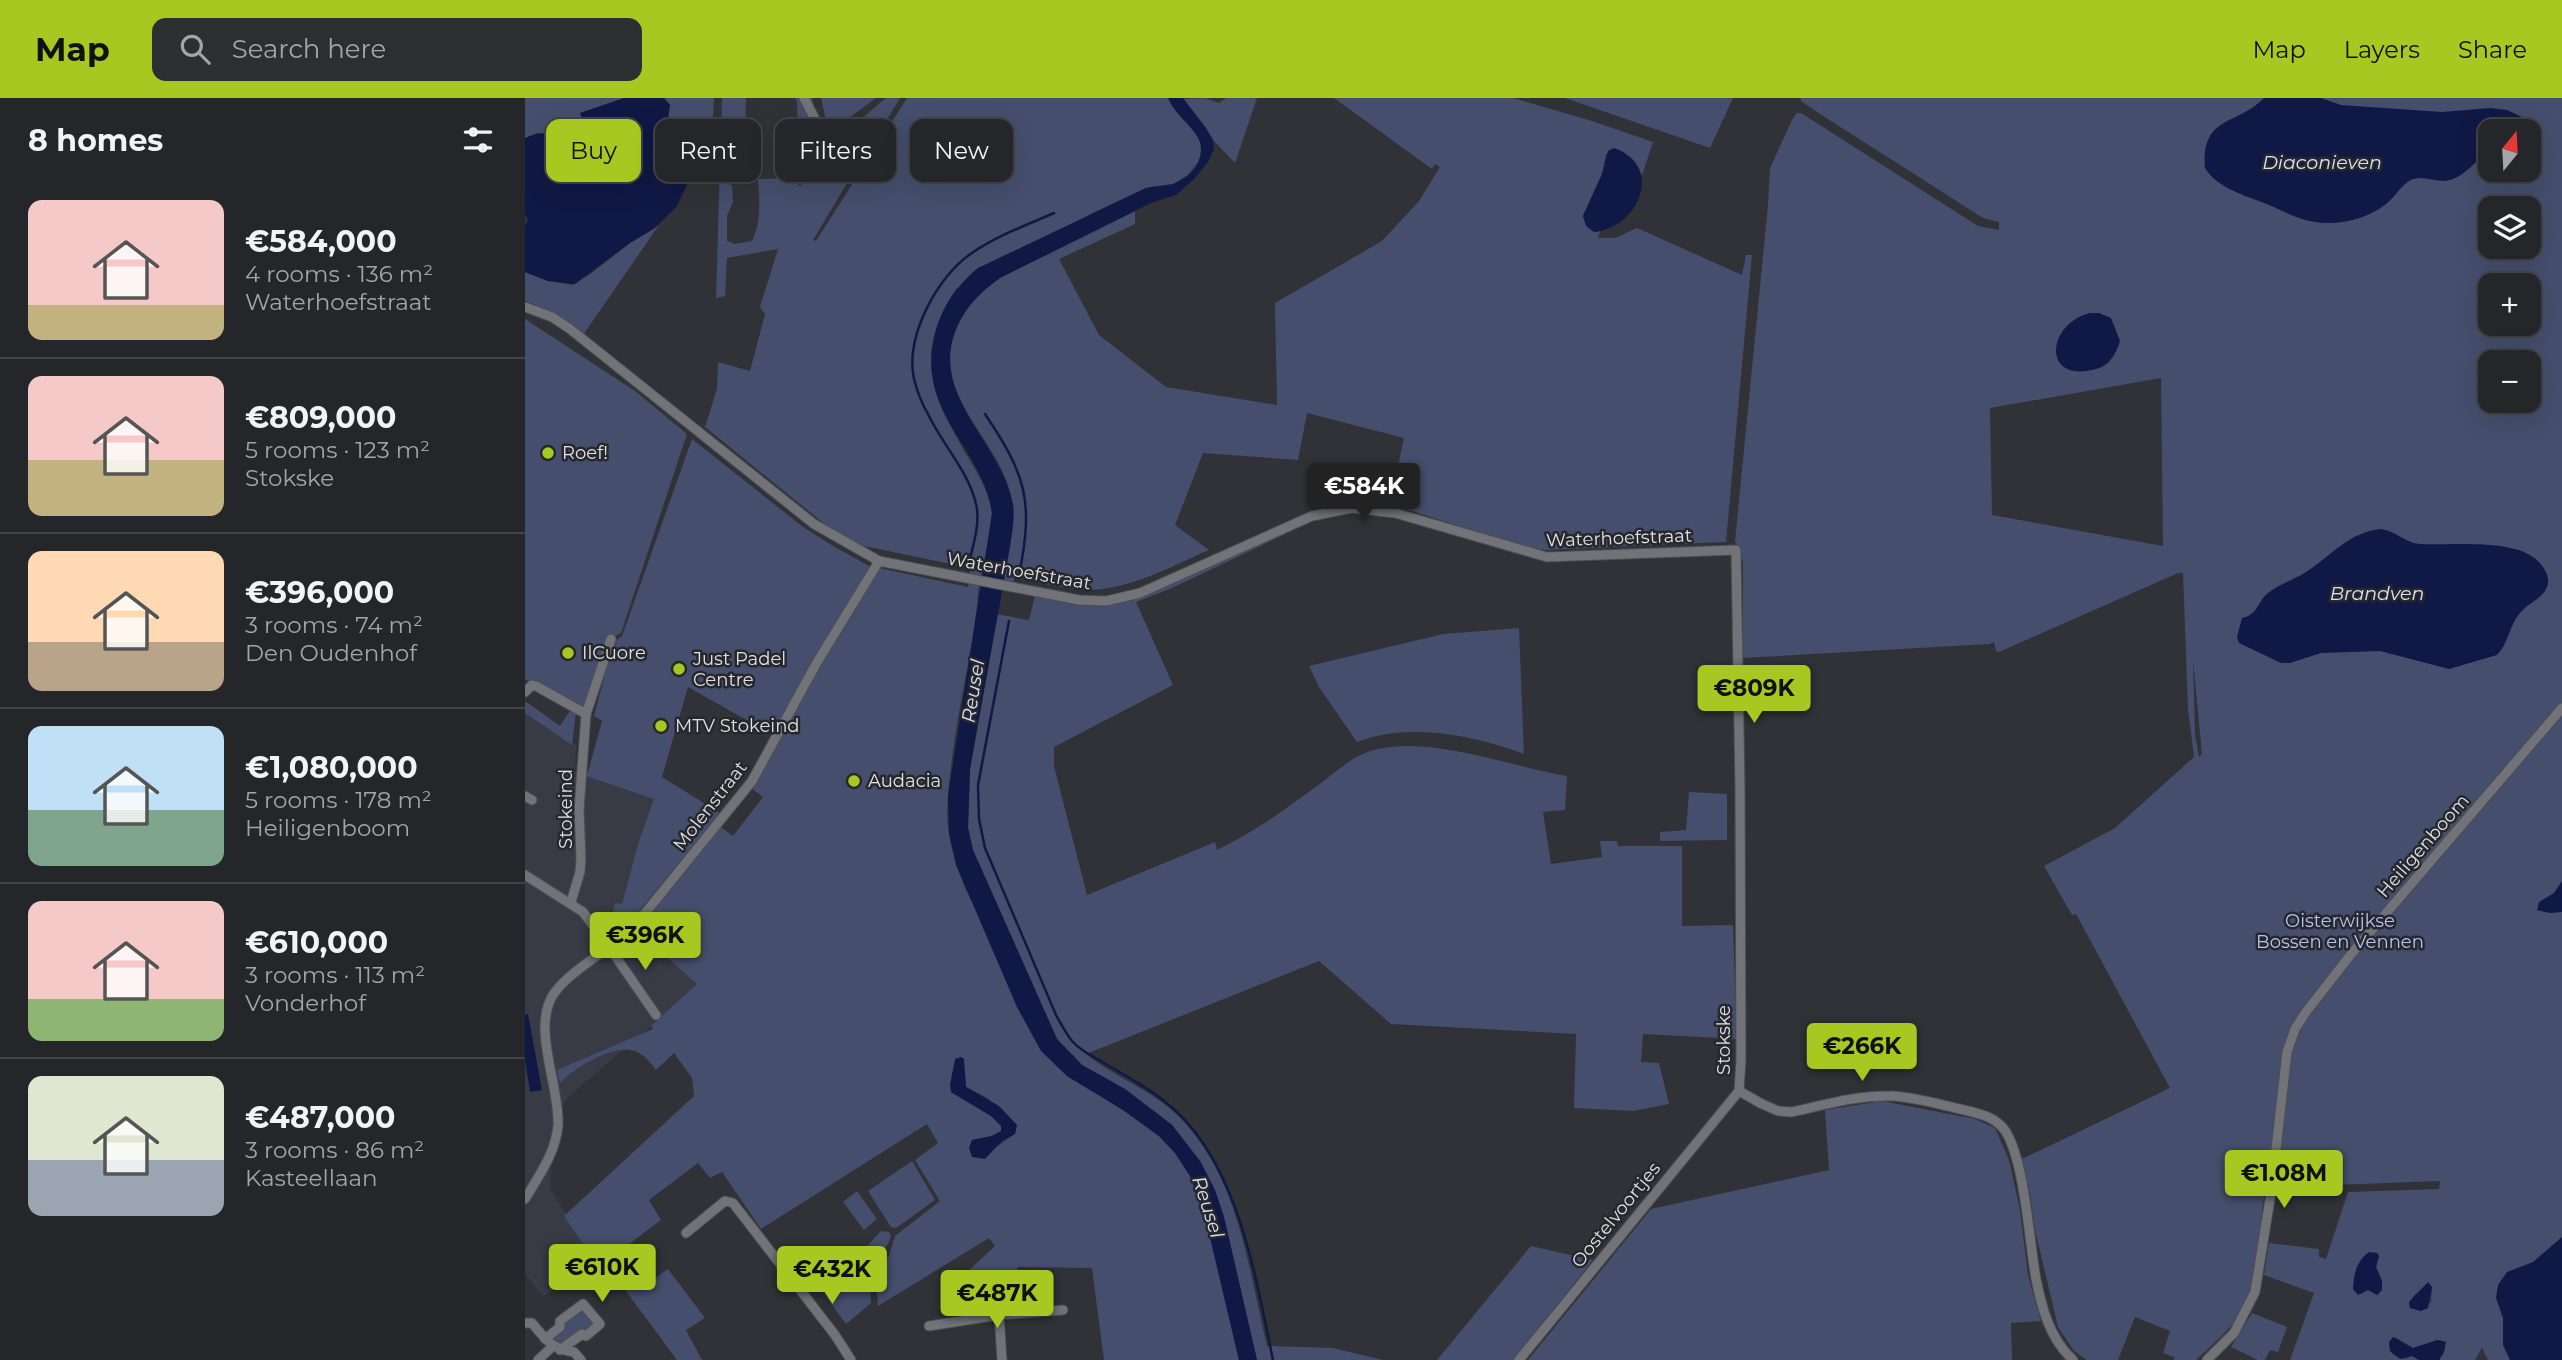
<!DOCTYPE html>
<meta charset="utf-8">
<style>
:root{--surface:#242629;--page:#2c2e31;--text:#f1f3f6;--muted:#a3a5a8;--line:#414346;--accent:#a6c820}
body{margin:0;font-family:Montserrat,sans-serif;background:var(--page);color:var(--text);height:100vh;display:flex;flex-direction:column;font-size:26px;white-space:nowrap}
*{box-sizing:border-box;margin:0}
p{font-size:23px;color:var(--muted)}
.icon{flex:none;width:38px;height:38px;fill:none;stroke:currentColor;stroke-width:2;stroke-linecap:round;stroke-linejoin:round}
.map{position:relative;flex:1;overflow:hidden}
.sheet{display:flex;flex-direction:column;background:var(--surface);width:525px}
.sheet>*{flex:none}
.banner{position:absolute;left:21px;top:21px;width:665px;height:63px;display:flex;gap:14px}
.needle{width:46px;rotate:18deg}
.fabs{position:absolute;left:1953px;top:21px;display:grid;gap:14px}
.fabs a{display:grid;place-items:center;width:63px;height:63px;border-radius:14px;background:var(--surface);box-shadow:0 7px 28px #0002,0 0 0 2px var(--line);font-size:35px}
.price{position:absolute;translate:-50% -60px;padding:0 16px;border-radius:7px;background:var(--accent);color:#111;font-size:23px;line-height:46px;filter:drop-shadow(0 2px 4px #0008)}
.price::after{content:'';position:absolute;left:50%;top:42px;width:21px;height:16px;margin-left:-10px;background:inherit;clip-path:polygon(0 0,100% 0,50% 100%)}
.price.current{background:#222;color:#fff}
ul{padding:0;list-style:none}
li{display:flex;align-items:center;gap:21px;height:175px;padding:0 28px}
li+li{border-top:2px solid var(--line)}
li span{display:grid;place-items:center;flex:none;width:196px;height:140px;border-radius:14px;color:#555}
li>.icon{margin-inline-start:auto}
span .icon{width:84px;height:84px;fill:#fffc;stroke-width:1}
li b{font-size:30px}
h2{display:flex;justify-content:space-between;align-items:center;height:84px;padding:0 28px;font-size:30px}
.pill{padding:0 24px;border-radius:14px;background:var(--surface);box-shadow:0 7px 28px #0002,0 0 0 2px var(--line);font-size:24px;line-height:63px}
.pill.current{background:var(--accent);color:#111}
header{display:flex;align-items:center;gap:42px;box-sizing:border-box;height:98px;padding:0 35px;background:var(--accent);color:#111}
header strong{font-size:33px}
nav{display:flex;gap:38px;margin-inline-start:auto;font-size:24px}
.search{width:490px;height:63px;background:var(--page);display:flex;align-items:center;gap:18px;box-sizing:border-box;padding:0 24px;border-radius:14px;color:var(--muted);font-size:26px}
main{display:flex;flex:1;min-height:0}
.map>svg:first-child{display:block}
.built{fill:#383b46}
.green{fill:#454e6c;fill-rule:evenodd}
.water{fill:#101845}
.lines{fill:none;stroke-linecap:round;stroke-linejoin:round}
.stream{stroke:#101845;stroke-width:2.5}
.minor-casing{stroke:#4c4e51;stroke-width:11}
.minor{stroke:#717378;stroke-width:9}
.poi-dot{fill:#a6c820;stroke:#26282d;stroke-width:2.5}
.labels{text-anchor:middle;dominant-baseline:central;stroke-width:5;stroke-linejoin:round;paint-order:stroke}
.poi-label{font-size:18px;fill:#e0e1e4;stroke:#26282d;text-anchor:start}
.street-label{font-size:18px;fill:#e0e1e4;stroke:#26282d}
.park-label{font-size:18px;fill:#b5c4f3;stroke:#26282d}
.water-label{font-size:19px;font-style:italic;fill:#dce1f1;stroke:#26282d}
</style>
<header>
<strong>Map</strong>
<div class="search"><svg class="icon" aria-label="search" viewBox="0 0 24 24"><circle cx="10" cy="10" r="6"/><path d="M15 15l6 6"/></svg>Search here</div>
<nav><a>Map</a><a>Layers</a><a>Share</a></nav>
</header>
<main>
<section class="sheet">
<h2>8 homes<svg class="icon" aria-label="filters" viewBox="0 0 24 24"><path d="M4 7h16M4 17h16"/><circle cx="9" cy="7" r="2"/><circle cx="15" cy="17" r="2"/></svg></h2>
<ul>
<li><span style="background:linear-gradient(#f6c9c9 75%,#c2b280 0)"><svg class="icon" aria-label="home" viewBox="0 0 24 24"><path d="M3 11l9-7 9 7M6 9v11h12V9"/></svg></span><div><b>€584,000</b><p>4 rooms · 136 m²</p><p>Waterhoefstraat</p></div></li>
<li><span style="background:linear-gradient(#f6c9c9 60%,#c2b280 0)"><svg class="icon" aria-label="home" viewBox="0 0 24 24"><path d="M3 11l9-7 9 7M6 9v11h12V9"/></svg></span><div><b>€809,000</b><p>5 rooms · 123 m²</p><p>Stokske</p></div></li>
<li><span style="background:linear-gradient(#ffd9b3 65%,#b9a48a 0)"><svg class="icon" aria-label="home" viewBox="0 0 24 24"><path d="M3 11l9-7 9 7M6 9v11h12V9"/></svg></span><div><b>€396,000</b><p>3 rooms · 74 m²</p><p>Den Oudenhof</p></div></li>
<li><span style="background:linear-gradient(#bfe0f5 60%,#7fa58c 0)"><svg class="icon" aria-label="home" viewBox="0 0 24 24"><path d="M3 11l9-7 9 7M6 9v11h12V9"/></svg></span><div><b>€1,080,000</b><p>5 rooms · 178 m²</p><p>Heiligenboom</p></div></li>
<li><span style="background:linear-gradient(#f6c9c9 70%,#8fb573 0)"><svg class="icon" aria-label="home" viewBox="0 0 24 24"><path d="M3 11l9-7 9 7M6 9v11h12V9"/></svg></span><div><b>€610,000</b><p>3 rooms · 113 m²</p><p>Vonderhof</p></div></li>
<li><span style="background:linear-gradient(#dfe7d0 60%,#9aa5b1 0)"><svg class="icon" aria-label="home" viewBox="0 0 24 24"><path d="M3 11l9-7 9 7M6 9v11h12V9"/></svg></span><div><b>€487,000</b><p>3 rooms · 86 m²</p><p>Kasteellaan</p></div></li>
</ul>
</section>
<div class="map">
<svg width="2037" height="1262" viewBox="0 0 2037 1262">
<rect width="100%" height="100%" fill="#303237"/>
<path class="built" d="M0,613L51,647L50,674L130,701L102,822L175,886L45,997L28,1021L25,1090L68,1161L18,1199L0,1175Z"/>
<g class="green">
<path d="M0,0H99L55,16L59,24L45,42L30,49L31,43L28,37L12,35L0,40Z"/>
<path d="M139,0H189L186,68L168,73L165,51L143,19L145,7Z"/>
<path d="M197,0H221L220,44H208L203,86L207,87L208,104L202,118V143L210,146L227,143C237,122 234,103 233,81L267,80L275,88L281,81L290,55L294,53L327,77L288,142L291,143L382,0H643L671,36L677,47L674,63L663,77L648,86L621,90L572,113L431,191C388,257 406,294 441,356C450,371 460,387 465,404C471,427 461,455 456,478L445,476V470L334,447L302,428L180,329L192,291L193,264L225,273L240,216L235,209L253,151L202,160L200,198L191,200Z"/>
<path d="M270,0H287C292,16 294,48 273,51L272,4Z"/>
<path d="M296,0H351L297,40L300,18Z"/>
<path d="M361,0H375L332,71L299,48L310,43Z"/>
<path d="M680,0L694,5L701,0H732L710,65L688,42L658,1Z"/>
<path d="M809,0H988L1067,23L1128,44L1117,77L1108,62L1094,52L1081,56L1077,76L1058,118L1069,134L1075,133L1073,140H1090L1112,130L1217,177L1221,157H1227L1201,444L1021,452L1000,449L865,406L879,340L782,315L773,362L678,355L650,427L684,452C647,468 606,491 565,492C540,492 514,484 490,479L488,484L478,482C484,451 493,419 483,387C466,336 409,295 429,236C438,211 454,195 475,180L610,113V126L534,161L574,237L641,289L752,307L750,205L857,143L894,103L915,69L910,66L907,71Z"/>
<path d="M1040,0H1208L1185,50Z"/>
<path d="M1276,0H2037V1262H1963L1957,1250L1950,1262H1914L1919,1254L1920,1244L1915,1242L1888,1250L1870,1239L1864,1247L1867,1256L1879,1261L1887,1258L1894,1262H1765L1789,1195L1739,1177L1744,1145L1794,1151V1159L1801,1161L1823,1094L1914,1091L1915,1083L1756,1089L1752,1086L1754,1077L1743,1074C1734,1113 1737,1174 1719,1209C1708,1230 1688,1246 1671,1262H1649V1259L1638,1255L1645,1233L1610,1219L1593,1262H1562L1549,1253L1533,1229L1510,1132L1505,1097L1497,1061L1645,990L1551,816L1547,817L1519,768L1590,730L1669,659L1663,611L1658,475H1653L1474,554L1471,553L1469,544L1464,546L1218,560V465L1215,451L1210,443L1243,107L1245,70L1267,22L1272,15H1276L1453,128L1474,132V124L1458,120L1295,16L1276,3ZM1965,33H2004V72H1965ZM1965,110H2004V149H1965ZM1965,187H2004V226H1965ZM1965,264H2004V303H1965ZM1636,280L1638,448L1467,417L1465,310ZM1668,562L1677,656L1674,659L1670,637ZM1852,1155L1854,1158L1851,1169L1857,1183V1192L1852,1197L1843,1192L1836,1196L1829,1192ZM1907,1189L1906,1204L1896,1213L1884,1209C1886,1196 1895,1191 1907,1189Z"/>
<path d="M134,127L58,237L9,206L0,203V174L23,183L47,187L64,177L105,145Z"/>
<path d="M0,221L110,293L162,336L96,535L82,542L59,611L0,581Z"/>
<path d="M167,341L278,429L308,448L346,469L246,636L163,589L137,679L195,715L110,818L86,837L83,833L90,805L97,806L114,743L129,701L58,677L63,674L77,623L69,618L88,545L97,538Z"/>
<path d="M765,434L647,490L611,504L648,587L529,649V668L562,797L690,744L692,752C729,734 758,713 792,688C807,677 823,662 840,655C896,633 985,669 1042,678L1040,712L1018,714L1026,766L1077,759L1075,743H1092L1093,748H1157V828L1208,827L1212,941L1118,936L1116,964L1134,965L1144,1006L1108,1013L1049,1010L1051,936L866,926L794,863L561,956C588,978 624,991 650,1015C713,1073 723,1169 742,1248L808,1250L858,1262H732L699,1119L690,1092L675,1063L647,1027L600,991L557,967L532,941L448,752L443,730L445,672L471,516L504,522L510,497L576,506L607,501Z"/>
<path d="M354,470L443,489L444,484L454,486C450,545 434,602 427,661C424,686 420,711 424,736C427,755 434,774 441,792L542,978L598,1012L634,1038L650,1055L665,1078L680,1118L714,1262H579L567,1170L493,1169L491,1178L430,1185L470,1148L464,1140L353,1208L350,1178L353,1169L364,1158L370,1138L415,1103L390,1062L413,1045L402,1026L236,1131L197,1074L185,1080L173,1065L124,1102L136,1122L91,1156L117,1189L143,1171L180,1220L161,1232L177,1262H152L83,1169L77,1173L39,1118L169,998L167,980L149,955L131,972C124,963 117,953 105,952C84,949 49,970 35,985L32,972L128,931L126,928L172,886L111,832L196,729L208,738L238,699L226,690L288,579ZM440,975L441,989L464,1001L489,1036L473,1048L447,1042L467,1038L476,1033L477,1028L466,1018L426,994Z"/>
<path d="M994,530L999,656C949,637 883,624 832,644L794,589L784,568L918,536Z"/>
<path d="M0,603L35,628L46,611L51,614L47,647L0,615Z"/>
<path d="M1164,694L1202,696V742L1135,743V734L1161,732Z"/>
<path d="M1357,1003L1450,1021L1470,1030L1484,1062L1495,1112L1503,1177L1516,1223L1486,1225L1487,1262H1003L1126,1111L1304,1072L1300,1012Z"/>
<path d="M387,1063L410,1102L371,1130L366,1129L343,1093Z"/>
<path d="M332,1093L352,1121L339,1132L318,1104Z"/>
<path d="M356,1133L364,1134L366,1138C362,1152 352,1158 348,1169C343,1179 346,1194 346,1205L321,1226L299,1196L310,1186L316,1190L339,1167L332,1159Z"/>
<path d="M1006,1148L1068,1162L988,1262H912Z"/>
<path d="M57,1209L71,1226L62,1234L35,1249L25,1240L37,1225Z"/>
<path d="M1727,1215L1762,1229L1753,1254L1745,1252L1740,1262H1733L1706,1249Z"/>
</g>
<g class="water">
<path d="M99,0H139L145,7L143,21L165,51L168,60L165,80L152,108L130,130L105,145L50,186L23,183L0,174V129L3,122L0,117V40C10,36 21,32 31,39L29,49L45,42L47,29L59,24L55,15Z"/>
<path d="M643,0H658L681,30L688,42L689,51L683,64L670,80L651,97L626,105L475,180C454,195 438,211 429,237C408,300 477,347 488,406C490,420 487,435 485,449L445,671L443,730L448,752L532,941L557,967L600,991L647,1027L675,1063L690,1092L699,1119L732,1262H714L680,1118L665,1078L650,1055L634,1038L598,1012L542,978L516,953L492,909L431,767L424,735L423,698L467,415C458,350 393,317 409,242C414,213 430,189 453,170L621,90C630,88 639,88 648,86C670,79 685,54 670,35C661,23 648,13 643,0Z"/>
<path d="M1739,0H1796L1816,7L1917,14L1965,10L1982,12L1997,19L2002,33H1965V55C1950,61 1942,77 1925,82C1911,86 1897,75 1884,83C1875,89 1869,100 1861,106C1837,125 1802,130 1774,120C1760,115 1748,108 1734,103C1715,96 1691,88 1680,70C1676,17 1712,28 1739,0Z"/>
<path d="M1089,50C1140,68 1114,130 1069,134L1061,128L1058,118L1077,76L1083,53Z"/>
<path d="M1565,215H1574L1586,220L1595,243C1590,258 1584,269 1567,272C1516,283 1523,225 1565,215Z"/>
<path d="M1856,431C1871,433 1880,445 1895,446C1927,448 1999,438 2018,469C2022,475 2025,482 2022,489C2017,501 2003,505 1995,515C1984,527 1984,545 1972,557L1924,571L1855,553L1796,555L1765,565H1756L1714,545L1712,539L1717,520C1733,517 1732,504 1743,495C1754,486 1769,482 1781,474C1806,458 1824,434 1856,431Z"/>
<path d="M2037,783V814L2025,815L2012,812L2014,804L2029,795Z"/>
<path d="M3,916L17,992L5,994L0,962V917Z"/>
<path d="M436,959L439,961L441,989L474,1008L492,1027L490,1036L477,1043L460,1061L447,1059L444,1050L447,1042L467,1038L476,1033V1028L466,1018L426,994L425,987L430,961Z"/>
<path d="M2037,1139V1262H1985L1978,1247V1220L1971,1200L1973,1187L1982,1174L2008,1164Z"/>
<path d="M1844,1154L1852,1155L1854,1158L1851,1169L1857,1183V1192L1852,1197L1843,1192L1833,1197L1828,1191C1829,1175 1831,1164 1844,1154Z"/>
<path d="M1903,1184L1907,1189L1903,1210L1896,1213L1885,1210L1884,1204Z"/>
<path d="M1868,1239L1888,1250L1912,1242L1921,1244L1919,1254L1914,1262H1894L1887,1258L1875,1261L1865,1253L1864,1244Z"/>
</g>
<g class="lines">
<g class="stream">
<path d="M460,316C501,377 509,403 494,477"/>
<path d="M443,469C447,450 456,426 451,406C444,374 417,346 403,316C397,306 392,293 389,281C380,239 412,178 447,155C471,138 502,127 529,115"/>
<path d="M484,523L453,687L454,721L460,750L531,917C536,926 541,936 548,944C556,953 569,959 579,965C599,977 620,988 638,1002C712,1058 730,1176 748,1262"/>
</g>
<defs>
<g id="minor">
<path d="M275,60C304,39 293,27 279,0"/>
<path d="M0,209L27,219L45,231L289,426L354,463L554,502L581,503L615,495L787,418L826,410L870,415L1022,459L1211,452L1215,691L1216,962L1214,993L1237,1006L1253,1013L1266,1014C1299,1007 1333,997 1367,998C1389,999 1413,1006 1435,1011C1452,1015 1471,1018 1481,1034C1500,1066 1504,1142 1511,1181C1517,1211 1525,1241 1548,1262"/>
<path d="M0,594L7,587L11,588L61,616"/>
<path d="M0,698L7,702"/>
<path d="M0,777L58,814L84,849C67,862 44,876 30,894C5,927 35,988 33,1027C31,1054 14,1078 0,1101"/>
<path d="M46,804L55,774L56,760L54,712L61,616L86,541"/>
<path d="M131,917L84,849L104,834L121,814L227,683L291,566L354,463"/>
<path d="M161,1135L200,1103L208,1105L310,1237L326,1262"/>
<path d="M474,1217L477,1262"/>
<path d="M0,1225H7C20,1241 28,1252 49,1254L56,1262"/>
<path d="M404,1228L474,1217L538,1212"/>
<path d="M20,1241L35,1229V1223L58,1206L75,1226L61,1238L57,1236L35,1252"/>
<path d="M13,1262L28,1248"/>
<path d="M994,1262L1214,993"/>
<path d="M1682,1262L1709,1235L1730,1194L1746,1095L1762,954L1770,931L1781,914L1827,855L2037,610"/>
</g>
</defs>
<use href="#minor" class="minor-casing"/>
<use href="#minor" class="minor"/>
</g>
<g class="poi-dot">
<circle cx="23" cy="355" r="7"/>
<circle cx="43" cy="555" r="7"/>
<circle cx="154" cy="571" r="7"/>
<circle cx="136" cy="628" r="7"/>
<circle cx="329" cy="683" r="7"/>
</g>
<g class="labels">
<g class="poi-label">
<text x="37" y="355">Roef!</text>
<text x="57" y="555">IlCuore</text>
<text x="168" y="561">Just Padel<tspan x="168" dy="21">Centre</tspan></text>
<text x="150" y="628">MTV Stokeind</text>
<text x="343" y="683">Audacia</text>
</g>
<g class="street-label">
<text transform="translate(1094 440) rotate(-2)">Waterhoefstraat</text>
<text transform="translate(494 473) rotate(10)">Waterhoefstraat</text>
<text transform="translate(185 708) rotate(-52)">Molenstraat</text>
<text transform="translate(41 711) rotate(-90)">Stokeind</text>
<text transform="translate(1898 748) rotate(-49)">Heiligenboom</text>
<text transform="translate(1199 942) rotate(-90)">Stokske</text>
<text transform="translate(1091 1117) rotate(-51)">Oostelvoortjes</text>
</g>
<g class="park-label">
<text x="1815" y="823">Oisterwijkse<tspan x="1815" dy="21">Bossen en Vennen</tspan></text>
</g>
<g class="water-label">
<text x="1797" y="64">Diaconieven</text>
<text x="1852" y="495">Brandven</text>
<text transform="translate(448 593) rotate(-81)">Reusel</text>
<text transform="translate(683 1109) rotate(72)">Reusel</text>
</g>
</g>
</svg>
<div class="fabs">
<a><svg class="needle" viewBox="-14 -14 28 28"><path d="M0-13l5 13h-10z" fill="#e53935"/><path d="M0 13l5-13h-10z" fill="#a3a5a8"/></svg></a>
<a><svg class="icon" aria-label="layers" viewBox="0 0 24 24"><path d="M12 4l9 5-9 5-9-5zM3 14l9 5 9-5"/></svg></a>
<a>+</a>
<a>−</a>
</div>
<b class="price current" style="left:839px;top:425px">€584K</b>
<b class="price" style="left:1229px;top:627px">€809K</b>
<b class="price" style="left:120px;top:874px">€396K</b>
<b class="price" style="left:1337px;top:985px">€266K</b>
<b class="price" style="left:1759px;top:1112px">€1.08M</b>
<b class="price" style="left:77px;top:1206px">€610K</b>
<b class="price" style="left:307px;top:1208px">€432K</b>
<b class="price" style="left:472px;top:1232px">€487K</b>
<div class="banner">
<a class="pill current">Buy</a>
<a class="pill">Rent</a>
<a class="pill">Filters</a>
<a class="pill">New</a>
</div>
</div>
</main>
